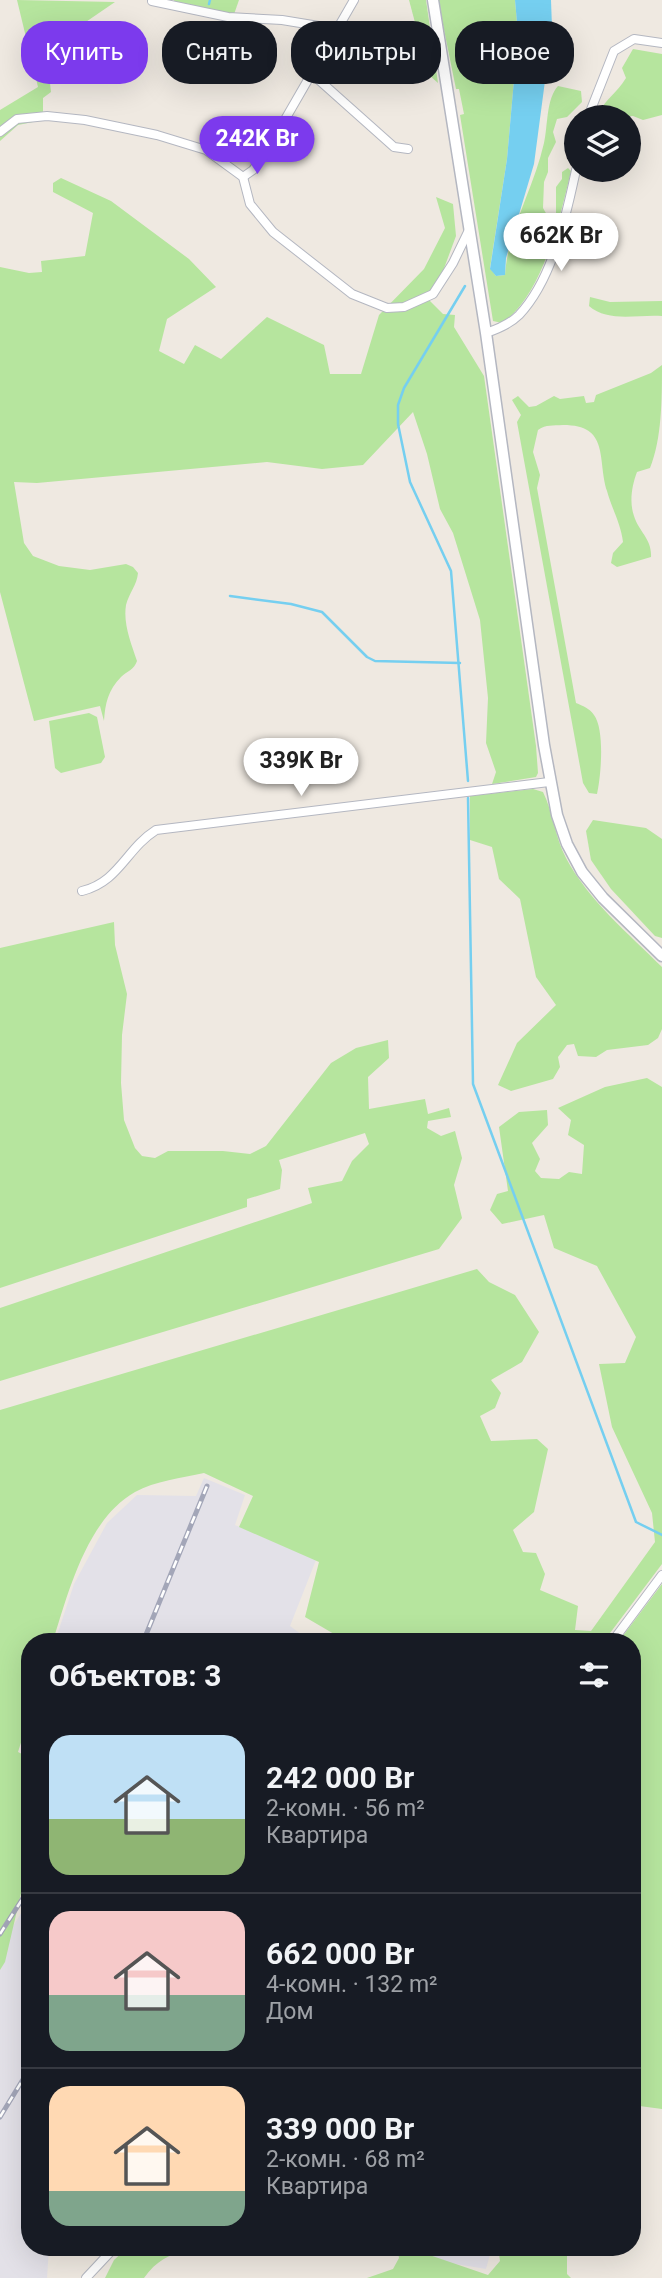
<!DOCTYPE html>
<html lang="ru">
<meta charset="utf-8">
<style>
:root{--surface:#171b24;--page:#242831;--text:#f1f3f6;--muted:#9ea1a6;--line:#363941;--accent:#7c3aed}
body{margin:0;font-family:Roboto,sans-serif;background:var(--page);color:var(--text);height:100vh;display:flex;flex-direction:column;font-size:26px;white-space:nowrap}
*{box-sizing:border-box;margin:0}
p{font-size:23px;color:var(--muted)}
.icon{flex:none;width:38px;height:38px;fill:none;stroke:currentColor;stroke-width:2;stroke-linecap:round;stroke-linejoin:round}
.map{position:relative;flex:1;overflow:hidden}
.drawer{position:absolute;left:21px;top:1633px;width:620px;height:623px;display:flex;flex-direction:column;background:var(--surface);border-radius:28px;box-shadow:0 7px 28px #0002}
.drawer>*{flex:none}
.guide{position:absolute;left:21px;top:21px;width:621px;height:63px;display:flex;gap:14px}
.tools{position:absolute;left:564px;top:105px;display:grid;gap:14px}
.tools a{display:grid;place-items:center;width:77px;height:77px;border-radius:50%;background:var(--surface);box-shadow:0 7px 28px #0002;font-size:35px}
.price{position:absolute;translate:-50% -60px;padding:0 16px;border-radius:24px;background:#fff;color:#222;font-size:23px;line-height:46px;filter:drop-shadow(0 2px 4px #0008)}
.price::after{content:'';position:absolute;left:50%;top:42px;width:21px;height:16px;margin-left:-10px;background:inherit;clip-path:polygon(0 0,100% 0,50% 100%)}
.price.on{background:var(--accent);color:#fff}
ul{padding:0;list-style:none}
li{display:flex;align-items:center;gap:21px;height:175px;padding:0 28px}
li+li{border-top:2px solid var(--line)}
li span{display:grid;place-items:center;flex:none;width:196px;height:140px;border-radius:21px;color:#555}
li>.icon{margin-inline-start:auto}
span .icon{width:84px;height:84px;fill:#fffc;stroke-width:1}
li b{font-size:30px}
h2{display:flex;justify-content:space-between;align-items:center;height:84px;padding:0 28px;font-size:30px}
.tag{padding:0 24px;border-radius:28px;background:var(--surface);box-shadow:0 7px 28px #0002;font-size:24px;line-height:63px}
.tag.on{background:var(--accent);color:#fff}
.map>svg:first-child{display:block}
.industrial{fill:#e3e1e8}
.green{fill:#b6e59e}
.water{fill:#75cff0}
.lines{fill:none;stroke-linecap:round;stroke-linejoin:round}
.stream{stroke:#75cff0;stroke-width:2.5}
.street-casing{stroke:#b4b7c1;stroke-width:10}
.secondary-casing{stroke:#b4b7c1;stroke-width:13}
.street{stroke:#fff;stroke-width:8}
.secondary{stroke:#fff;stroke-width:10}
.rail-casing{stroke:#a3a6b8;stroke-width:5}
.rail{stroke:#fff;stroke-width:2.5;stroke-dasharray:8;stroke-linecap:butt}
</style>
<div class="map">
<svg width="662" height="2278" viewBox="0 0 662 2278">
<rect width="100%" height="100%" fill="#efe9e1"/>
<g class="industrial">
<path d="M204,1478L245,1495L235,1525L316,1560L290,1626L310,1641H55L74,1584L107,1523L137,1495L196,1496Z"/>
<path d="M30,1899V2247L59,2248H49L47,2278H0V1947Z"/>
<path d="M396,2247H492L486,2269L395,2254Z"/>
</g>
<g class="green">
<path d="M17,0L115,2L77,28L89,48L49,74L51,92L43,98V120L18,125L0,141V110L38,87Z"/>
<path d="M174,0H239L232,20L176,10Z"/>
<path d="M409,0H426L438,83L429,75Z"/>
<path d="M438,0H515L518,34L507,159L490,268L496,276L505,275C508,229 534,188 544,143C548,126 546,99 558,86L581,91L582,102L567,117L557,119L553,132L556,142L548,158V172L544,182L543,208L547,215L556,213V187L562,179V172L568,168L571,171C560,217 543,295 502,323L493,321L460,115L464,114L459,89H456Z"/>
<path d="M633,49L662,54V115L643,120L633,116L596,117C605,99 617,93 626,78L622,68Z"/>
<path d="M61,178L111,201L189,259L216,287L167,319L159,351L184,364L195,345L221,359L267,317L324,345L330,374H361L379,315L424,269L445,228L436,197L453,204L456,236L443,271L426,297L443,314L455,315L454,327L484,376L536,746L538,773L536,777L492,784L496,772L486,743L488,698L480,620L453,533L440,509L427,454L413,412L363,465L322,469L267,462L37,483L14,482L24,543L33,556L59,566L90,570L126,564L133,567L138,573C137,585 129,593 126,605C123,624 131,643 137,661C134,670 127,671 121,677C108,690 105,704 104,721L100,706L34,721L0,592V267L29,273L42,272L41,261L85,256L93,213L53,192V183Z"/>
<path d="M590,297L610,302L662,301V316C639,314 608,323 589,306Z"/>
<path d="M662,365C662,398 662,439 650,468L637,472C632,485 629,502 634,516C639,532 652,539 651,557L617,567L611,563L613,553L623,542C621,524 612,509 607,491C597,459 610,425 563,425C552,426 547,424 538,430L533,452L540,475L537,488L576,703C583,706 589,708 594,715C605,730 601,776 597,794L589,793L583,783L517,422L521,415L512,400L518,396L529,407L536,406L554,396L560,399L584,396L586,403L594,402L596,395L651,373Z"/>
<path d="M89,713L97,717L105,757L101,763L61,773L55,768L49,721Z"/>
<path d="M533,789L543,792C553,812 555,837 566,858C589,901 628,933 662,967V1029L658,1038L648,1045L607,1050L596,1057L578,1056L574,1044L567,1045L558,1057L560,1067L553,1079L511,1091L498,1085L517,1043L556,1005L536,977L520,899L499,879L492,847L470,840V796Z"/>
<path d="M593,820L646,828L662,839V938L655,936L611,889L591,860L586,831Z"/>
<path d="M114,922L115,945L127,994L122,1035L121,1083L124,1120L135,1148L142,1156L155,1158L168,1151H223L250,1154L266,1146L331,1063L356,1048L388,1040L389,1058L368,1077L369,1109L425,1099L428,1114L449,1108L451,1117L428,1121L427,1128L441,1136L455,1131L462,1158L454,1185L462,1218L439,1249L0,1381V1308L312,1203L308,1188L342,1181L352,1161L369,1144L365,1133L279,1160L282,1170L280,1189L247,1199V1207L0,1288V948Z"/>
<path d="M647,1078L662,1087V1564L604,1641H346L305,1617L319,1562L239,1527L253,1496L204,1473C182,1478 155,1481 135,1492C87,1519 68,1593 53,1641L30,1642V1714L18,1752L30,1758V1877L22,1889L5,1962L0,1970V1410L477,1269L489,1282L515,1295L539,1332L522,1362L491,1380L501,1393L495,1408L480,1416L491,1441L537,1439L548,1449L534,1512L513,1530L523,1552L536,1553L545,1574L540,1590L578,1606L575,1630L591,1631L655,1542L652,1513L612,1427L599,1364L625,1363L636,1337L597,1266L554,1248L544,1215L502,1224L490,1210L497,1194L508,1191L499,1127L519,1112L547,1110L548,1125L532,1143L540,1159L535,1171L541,1178L559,1179L569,1172L582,1174L584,1145L568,1135L571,1120L558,1108L605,1087Z"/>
<path d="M662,1584V2109L632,2105V1642L619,1641Z"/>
<path d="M128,2247H235C197,2253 169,2243 144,2278H105L114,2260Z"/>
<path d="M397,2247H406L488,2275L500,2261L498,2247H567V2274L571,2278H367L393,2269L399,2258Z"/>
</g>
<path class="water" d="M515,0H551L552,28L534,164L506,258L505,275L496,276L490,269L507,159L518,34Z"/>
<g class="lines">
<g class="stream">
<path d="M209,4L210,0"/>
<path d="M465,286L404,388L398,405V424L410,482L451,571L468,781"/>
<path d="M230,596L291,604L322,612L367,657L375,661L460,663"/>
<path d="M468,798L473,1084L636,1522L662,1535"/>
</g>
<defs>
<g id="street">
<path d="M152,1L228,17L282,20L337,29"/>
<path d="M311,73L394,147L408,149"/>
<path d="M588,117L614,51L634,39L662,43"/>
<path d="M0,132L17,119L47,116L85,120L157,135L206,150L243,177L250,204L273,232L352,294L387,308L404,307L433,294L453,263L469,230"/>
<path d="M243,177L253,170L268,149L354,0"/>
<path d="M486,333C498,329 510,324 519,315C553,279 566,216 576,170"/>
<path d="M82,891C119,882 126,849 156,830L549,782"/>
<path d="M612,1642L662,1575"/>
<path d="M86,2278L115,2247"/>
</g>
<path id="secondary" d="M433,0L486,333L544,745L557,815L567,844L582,872L603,898L662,956"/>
</defs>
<use href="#street" class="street-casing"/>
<use href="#secondary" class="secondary-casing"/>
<use href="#street" class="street"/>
<use href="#secondary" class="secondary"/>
<defs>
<g id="rail">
<path d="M143,1642L207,1486"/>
<path d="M0,1934L30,1887"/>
<path d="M0,2117L30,2068"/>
</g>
</defs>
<use href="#rail" class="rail-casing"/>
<use href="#rail" class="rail"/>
</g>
</svg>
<div class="tools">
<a><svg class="icon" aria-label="layers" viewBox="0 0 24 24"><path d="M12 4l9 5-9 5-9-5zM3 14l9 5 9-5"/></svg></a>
</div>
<b class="price on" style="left:257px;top:176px">242K Br</b>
<b class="price" style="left:561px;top:273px">662K Br</b>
<b class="price" style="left:301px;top:798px">339K Br</b>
<div class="guide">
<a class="tag on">Купить</a>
<a class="tag">Снять</a>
<a class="tag">Фильтры</a>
<a class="tag">Новое</a>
</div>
<section class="drawer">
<h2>Объектов: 3<svg class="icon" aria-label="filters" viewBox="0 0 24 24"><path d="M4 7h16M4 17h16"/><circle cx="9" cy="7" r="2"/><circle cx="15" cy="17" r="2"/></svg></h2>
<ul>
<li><span style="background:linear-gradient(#bfe0f5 60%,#8fb573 0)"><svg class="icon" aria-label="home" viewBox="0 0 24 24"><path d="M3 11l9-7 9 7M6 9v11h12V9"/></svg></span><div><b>242 000 Br</b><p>2-комн. · 56 m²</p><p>Квартира</p></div></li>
<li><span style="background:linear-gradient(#f6c9c9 60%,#7fa58c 0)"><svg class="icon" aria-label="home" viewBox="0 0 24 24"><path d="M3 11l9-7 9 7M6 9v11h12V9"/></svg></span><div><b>662 000 Br</b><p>4-комн. · 132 m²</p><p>Дом</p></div></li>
<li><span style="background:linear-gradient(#ffd9b3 75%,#7fa58c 0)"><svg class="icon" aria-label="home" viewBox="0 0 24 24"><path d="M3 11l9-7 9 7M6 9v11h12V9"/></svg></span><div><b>339 000 Br</b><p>2-комн. · 68 m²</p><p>Квартира</p></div></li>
</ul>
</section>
</div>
